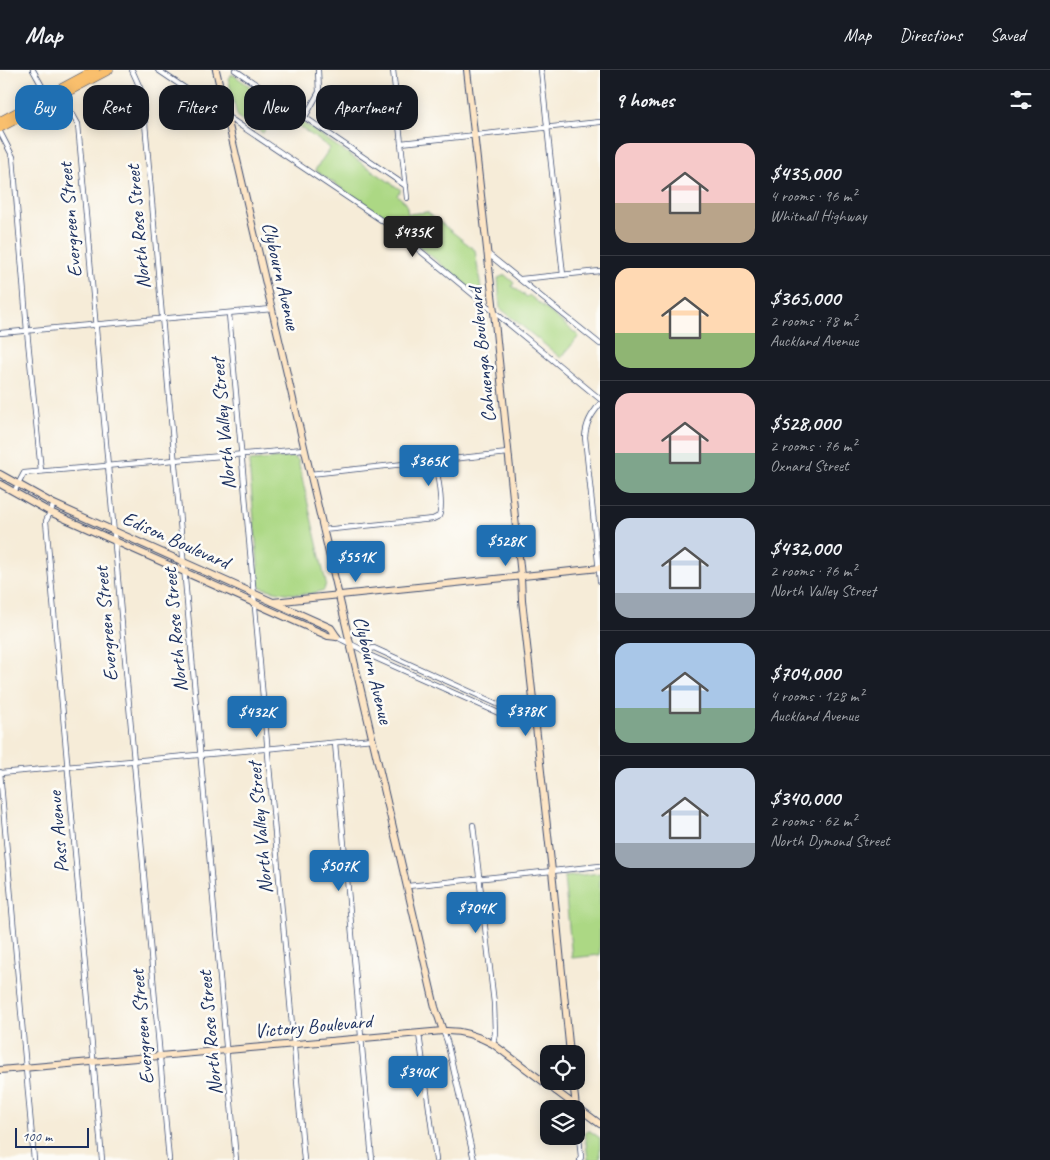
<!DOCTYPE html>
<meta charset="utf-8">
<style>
:root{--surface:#171b24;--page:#242831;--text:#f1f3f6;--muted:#9ea1a6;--line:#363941;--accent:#1f6fb2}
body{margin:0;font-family:Caveat,sans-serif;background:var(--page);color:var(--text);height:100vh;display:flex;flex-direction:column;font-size:19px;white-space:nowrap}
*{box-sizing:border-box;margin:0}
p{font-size:16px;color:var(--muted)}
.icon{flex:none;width:28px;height:28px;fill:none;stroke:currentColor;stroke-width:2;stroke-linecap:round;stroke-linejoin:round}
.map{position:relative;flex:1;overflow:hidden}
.drawer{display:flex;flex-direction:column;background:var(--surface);width:450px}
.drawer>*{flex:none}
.hud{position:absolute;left:15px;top:15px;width:475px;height:45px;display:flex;gap:10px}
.fabs{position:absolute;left:540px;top:975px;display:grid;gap:10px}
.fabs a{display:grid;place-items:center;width:45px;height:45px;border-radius:10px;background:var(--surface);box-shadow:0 2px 12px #0003;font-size:25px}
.scale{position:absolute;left:15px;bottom:12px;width:74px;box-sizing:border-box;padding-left:5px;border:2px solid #1b2f5e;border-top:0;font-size:14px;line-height:18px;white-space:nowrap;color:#1b2f5e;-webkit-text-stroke:4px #fdfcf7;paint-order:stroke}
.price{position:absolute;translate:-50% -42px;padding:0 11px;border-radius:5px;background:var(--accent);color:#fff;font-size:16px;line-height:32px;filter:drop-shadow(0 1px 2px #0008)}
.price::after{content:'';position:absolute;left:50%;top:30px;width:15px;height:11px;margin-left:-8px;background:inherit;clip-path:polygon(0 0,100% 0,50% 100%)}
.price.selected{background:#222;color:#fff}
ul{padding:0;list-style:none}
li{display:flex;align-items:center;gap:15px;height:125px;padding:0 15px}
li+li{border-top:1px solid var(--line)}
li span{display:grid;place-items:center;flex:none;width:140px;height:100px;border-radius:15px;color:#555}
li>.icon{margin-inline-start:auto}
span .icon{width:60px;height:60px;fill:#fffc;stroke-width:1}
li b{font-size:21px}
h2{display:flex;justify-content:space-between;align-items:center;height:60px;padding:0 15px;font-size:21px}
.chip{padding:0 18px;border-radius:15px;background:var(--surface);box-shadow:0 2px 12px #0003;font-size:18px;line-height:45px}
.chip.selected{background:var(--accent);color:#fff}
header{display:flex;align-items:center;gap:30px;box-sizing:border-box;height:70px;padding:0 25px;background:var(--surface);border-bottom:1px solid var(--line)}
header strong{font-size:24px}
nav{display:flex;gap:28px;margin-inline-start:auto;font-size:18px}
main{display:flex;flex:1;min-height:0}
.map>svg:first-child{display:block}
.green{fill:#acd884;stroke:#648471}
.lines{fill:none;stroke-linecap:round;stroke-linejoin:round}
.minor-casing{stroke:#3c4b70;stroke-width:6}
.secondary-casing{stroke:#3c4b70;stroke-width:8}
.primary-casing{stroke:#3c4b70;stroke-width:9}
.minor{stroke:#fff;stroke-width:4.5}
.secondary{stroke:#fde5c5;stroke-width:6}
.primary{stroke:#f9bf6d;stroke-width:8}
.labels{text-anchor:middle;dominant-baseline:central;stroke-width:5;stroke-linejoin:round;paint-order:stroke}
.street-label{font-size:20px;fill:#1b2f5e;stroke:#fdfcf7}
</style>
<header>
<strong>Map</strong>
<nav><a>Map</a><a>Directions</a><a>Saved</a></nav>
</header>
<main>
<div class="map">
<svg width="600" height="1090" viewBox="0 0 600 1090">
<rect width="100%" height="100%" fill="#fdfcf7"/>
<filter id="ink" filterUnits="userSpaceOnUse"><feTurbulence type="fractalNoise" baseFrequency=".02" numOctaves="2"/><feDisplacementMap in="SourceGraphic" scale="10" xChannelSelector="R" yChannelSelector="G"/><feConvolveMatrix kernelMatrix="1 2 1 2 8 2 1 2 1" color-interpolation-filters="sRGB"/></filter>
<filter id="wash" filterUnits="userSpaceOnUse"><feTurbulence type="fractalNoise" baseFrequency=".0096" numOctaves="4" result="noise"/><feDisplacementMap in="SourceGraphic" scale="20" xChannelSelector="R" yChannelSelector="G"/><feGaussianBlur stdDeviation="1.12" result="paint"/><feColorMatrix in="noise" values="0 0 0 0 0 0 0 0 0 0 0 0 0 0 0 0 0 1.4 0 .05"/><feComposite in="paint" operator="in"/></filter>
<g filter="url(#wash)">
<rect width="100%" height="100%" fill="#f6ecd8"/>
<g class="green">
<path d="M232,4L280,37L263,63L239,48L237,45L228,8Z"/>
<path d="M287,42L401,120L397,125L406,133L408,144L427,142L475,180L481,219L476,222L472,220L386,149L315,100L330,78L284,46Z"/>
<path d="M505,205L514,213L512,216L527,227L529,225L579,266L561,288L500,238L498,208Z"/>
<path d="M293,387L298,390L326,513L324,520C305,528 279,523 260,517L249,393L250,391Z"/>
<path d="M600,803V885L572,888L564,807Z"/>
<path d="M587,1061H590L600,1068V1090H588L585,1064Z"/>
</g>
</g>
<g filter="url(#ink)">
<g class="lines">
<defs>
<g id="minor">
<path d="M33,0L48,27"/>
<path d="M132,0L141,20L143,30L236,1090"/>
<path d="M158,0L390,156L600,329"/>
<path d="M235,0L406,116"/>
<path d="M393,0L407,128"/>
<path d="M541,0L563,205"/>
<path d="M62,25L78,54C106,400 140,745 169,1090"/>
<path d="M305,47L319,22L318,0"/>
<path d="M0,62L13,87L27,261L41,401"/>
<path d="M401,73L600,52"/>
<path d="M487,183L600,274"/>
<path d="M521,209L600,201"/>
<path d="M229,244L304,1090"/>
<path d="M0,263L272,239"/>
<path d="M600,334C591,345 586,353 585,367L600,511"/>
<path d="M310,404L508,383"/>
<path d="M14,422L24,403L304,379"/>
<path d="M54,434L46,451L102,1090"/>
<path d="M323,460L433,449L439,446C444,435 437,404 435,390"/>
<path d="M337,567C345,572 366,580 369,585L512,649L519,646L535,644"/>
<path d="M366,580L374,578L515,642L519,646"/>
<path d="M335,673L372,1090"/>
<path d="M0,702L34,1090"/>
<path d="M0,703L373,669"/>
<path d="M473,755L494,933L495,963L493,974"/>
<path d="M408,816L600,796"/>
<path d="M443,961L447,971L474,1090"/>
<path d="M419,964L436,1090"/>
<path d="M576,1037L581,1087L580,1090"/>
</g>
<g id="secondary">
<path d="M216,0L435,937L443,961"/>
<path d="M467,0L494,242L521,506L522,530L552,801L570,984"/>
<path d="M0,404L54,434L331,558L337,567"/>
<path d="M0,414L50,442L328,566L337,567"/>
<path d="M273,532L600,498"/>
<path d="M0,1000L443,961C462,960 477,965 493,974L600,1054"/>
<path d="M573,1011L576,1037"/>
<path d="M556,1021L573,1012"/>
</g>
<g id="primary">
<path d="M0,51L95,0"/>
<path d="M0,58L109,0"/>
</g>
</defs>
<use href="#minor" class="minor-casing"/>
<use href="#secondary" class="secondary-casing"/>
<use href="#primary" class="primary-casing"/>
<use href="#minor" class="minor"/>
<use href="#secondary" class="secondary"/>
<use href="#primary" class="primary"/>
</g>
</g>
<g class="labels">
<g class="street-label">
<text transform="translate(70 150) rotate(-95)">Evergreen Street</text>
<text transform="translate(138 157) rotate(-95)">North Rose Street</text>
<text transform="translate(281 206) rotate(77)">Clybourn Avenue</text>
<text transform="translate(482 285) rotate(-96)">Cahuenga Boulevard</text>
<text transform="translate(223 354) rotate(-95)">North Valley Street</text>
<text transform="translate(176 470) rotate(24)">Edison Boulevard</text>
<text transform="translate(106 554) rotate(-95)">Evergreen Street</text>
<text transform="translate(175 560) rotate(-95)">North Rose Street</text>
<text transform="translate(373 600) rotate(76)">Clybourn Avenue</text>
<text transform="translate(260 758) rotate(-95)">North Valley Street</text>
<text transform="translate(58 762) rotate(-95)">Pass Avenue</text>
<text transform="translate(313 956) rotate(-5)">Victory Boulevard</text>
<text transform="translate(142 957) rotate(-95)">Evergreen Street</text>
<text transform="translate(210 963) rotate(-95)">North Rose Street</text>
</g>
</g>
</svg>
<div class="fabs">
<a><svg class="icon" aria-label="locate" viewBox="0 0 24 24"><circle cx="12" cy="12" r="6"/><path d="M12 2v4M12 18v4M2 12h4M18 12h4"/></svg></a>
<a><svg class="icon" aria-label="layers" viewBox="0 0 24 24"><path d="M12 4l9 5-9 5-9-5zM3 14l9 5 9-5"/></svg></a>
</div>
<div class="scale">100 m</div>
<b class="price selected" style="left:413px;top:188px">$435K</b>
<b class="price" style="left:429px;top:417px">$365K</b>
<b class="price" style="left:506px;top:497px">$528K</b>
<b class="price" style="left:356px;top:513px">$551K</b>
<b class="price" style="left:526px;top:667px">$378K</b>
<b class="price" style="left:257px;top:668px">$432K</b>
<b class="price" style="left:339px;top:822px">$507K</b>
<b class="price" style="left:476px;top:864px">$704K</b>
<b class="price" style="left:418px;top:1028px">$340K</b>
<div class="hud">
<a class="chip selected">Buy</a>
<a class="chip">Rent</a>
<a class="chip">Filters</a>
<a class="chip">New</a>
<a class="chip">Apartment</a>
</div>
</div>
<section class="drawer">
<h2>9 homes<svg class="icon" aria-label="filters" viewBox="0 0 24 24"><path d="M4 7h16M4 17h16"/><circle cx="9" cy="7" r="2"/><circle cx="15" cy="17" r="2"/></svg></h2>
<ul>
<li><span style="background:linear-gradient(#f6c9c9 60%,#b9a48a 0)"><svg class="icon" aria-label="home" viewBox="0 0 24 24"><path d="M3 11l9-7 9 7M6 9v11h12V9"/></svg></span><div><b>$435,000</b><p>4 rooms · 96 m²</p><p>Whitnall Highway</p></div></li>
<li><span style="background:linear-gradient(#ffd9b3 65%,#8fb573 0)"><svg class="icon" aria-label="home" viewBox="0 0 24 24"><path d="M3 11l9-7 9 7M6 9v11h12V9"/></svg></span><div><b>$365,000</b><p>2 rooms · 78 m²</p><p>Auckland Avenue</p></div></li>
<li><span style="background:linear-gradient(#f6c9c9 60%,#7fa58c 0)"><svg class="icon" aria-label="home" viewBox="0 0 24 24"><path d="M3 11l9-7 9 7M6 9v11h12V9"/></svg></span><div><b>$528,000</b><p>2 rooms · 76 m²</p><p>Oxnard Street</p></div></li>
<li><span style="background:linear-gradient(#c9d6e8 75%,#9aa5b1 0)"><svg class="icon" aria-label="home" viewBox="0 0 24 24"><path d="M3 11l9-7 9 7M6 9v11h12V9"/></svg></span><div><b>$432,000</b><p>2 rooms · 76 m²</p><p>North Valley Street</p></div></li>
<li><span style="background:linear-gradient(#a9c7e8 65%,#7fa58c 0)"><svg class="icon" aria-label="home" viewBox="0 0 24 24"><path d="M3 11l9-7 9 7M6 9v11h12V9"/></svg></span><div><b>$704,000</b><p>4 rooms · 128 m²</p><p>Auckland Avenue</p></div></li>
<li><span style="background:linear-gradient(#c9d6e8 75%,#9aa5b1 0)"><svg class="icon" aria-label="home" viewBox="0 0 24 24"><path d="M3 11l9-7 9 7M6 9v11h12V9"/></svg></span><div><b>$340,000</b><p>2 rooms · 62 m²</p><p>North Dymond Street</p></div></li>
</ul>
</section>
</main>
